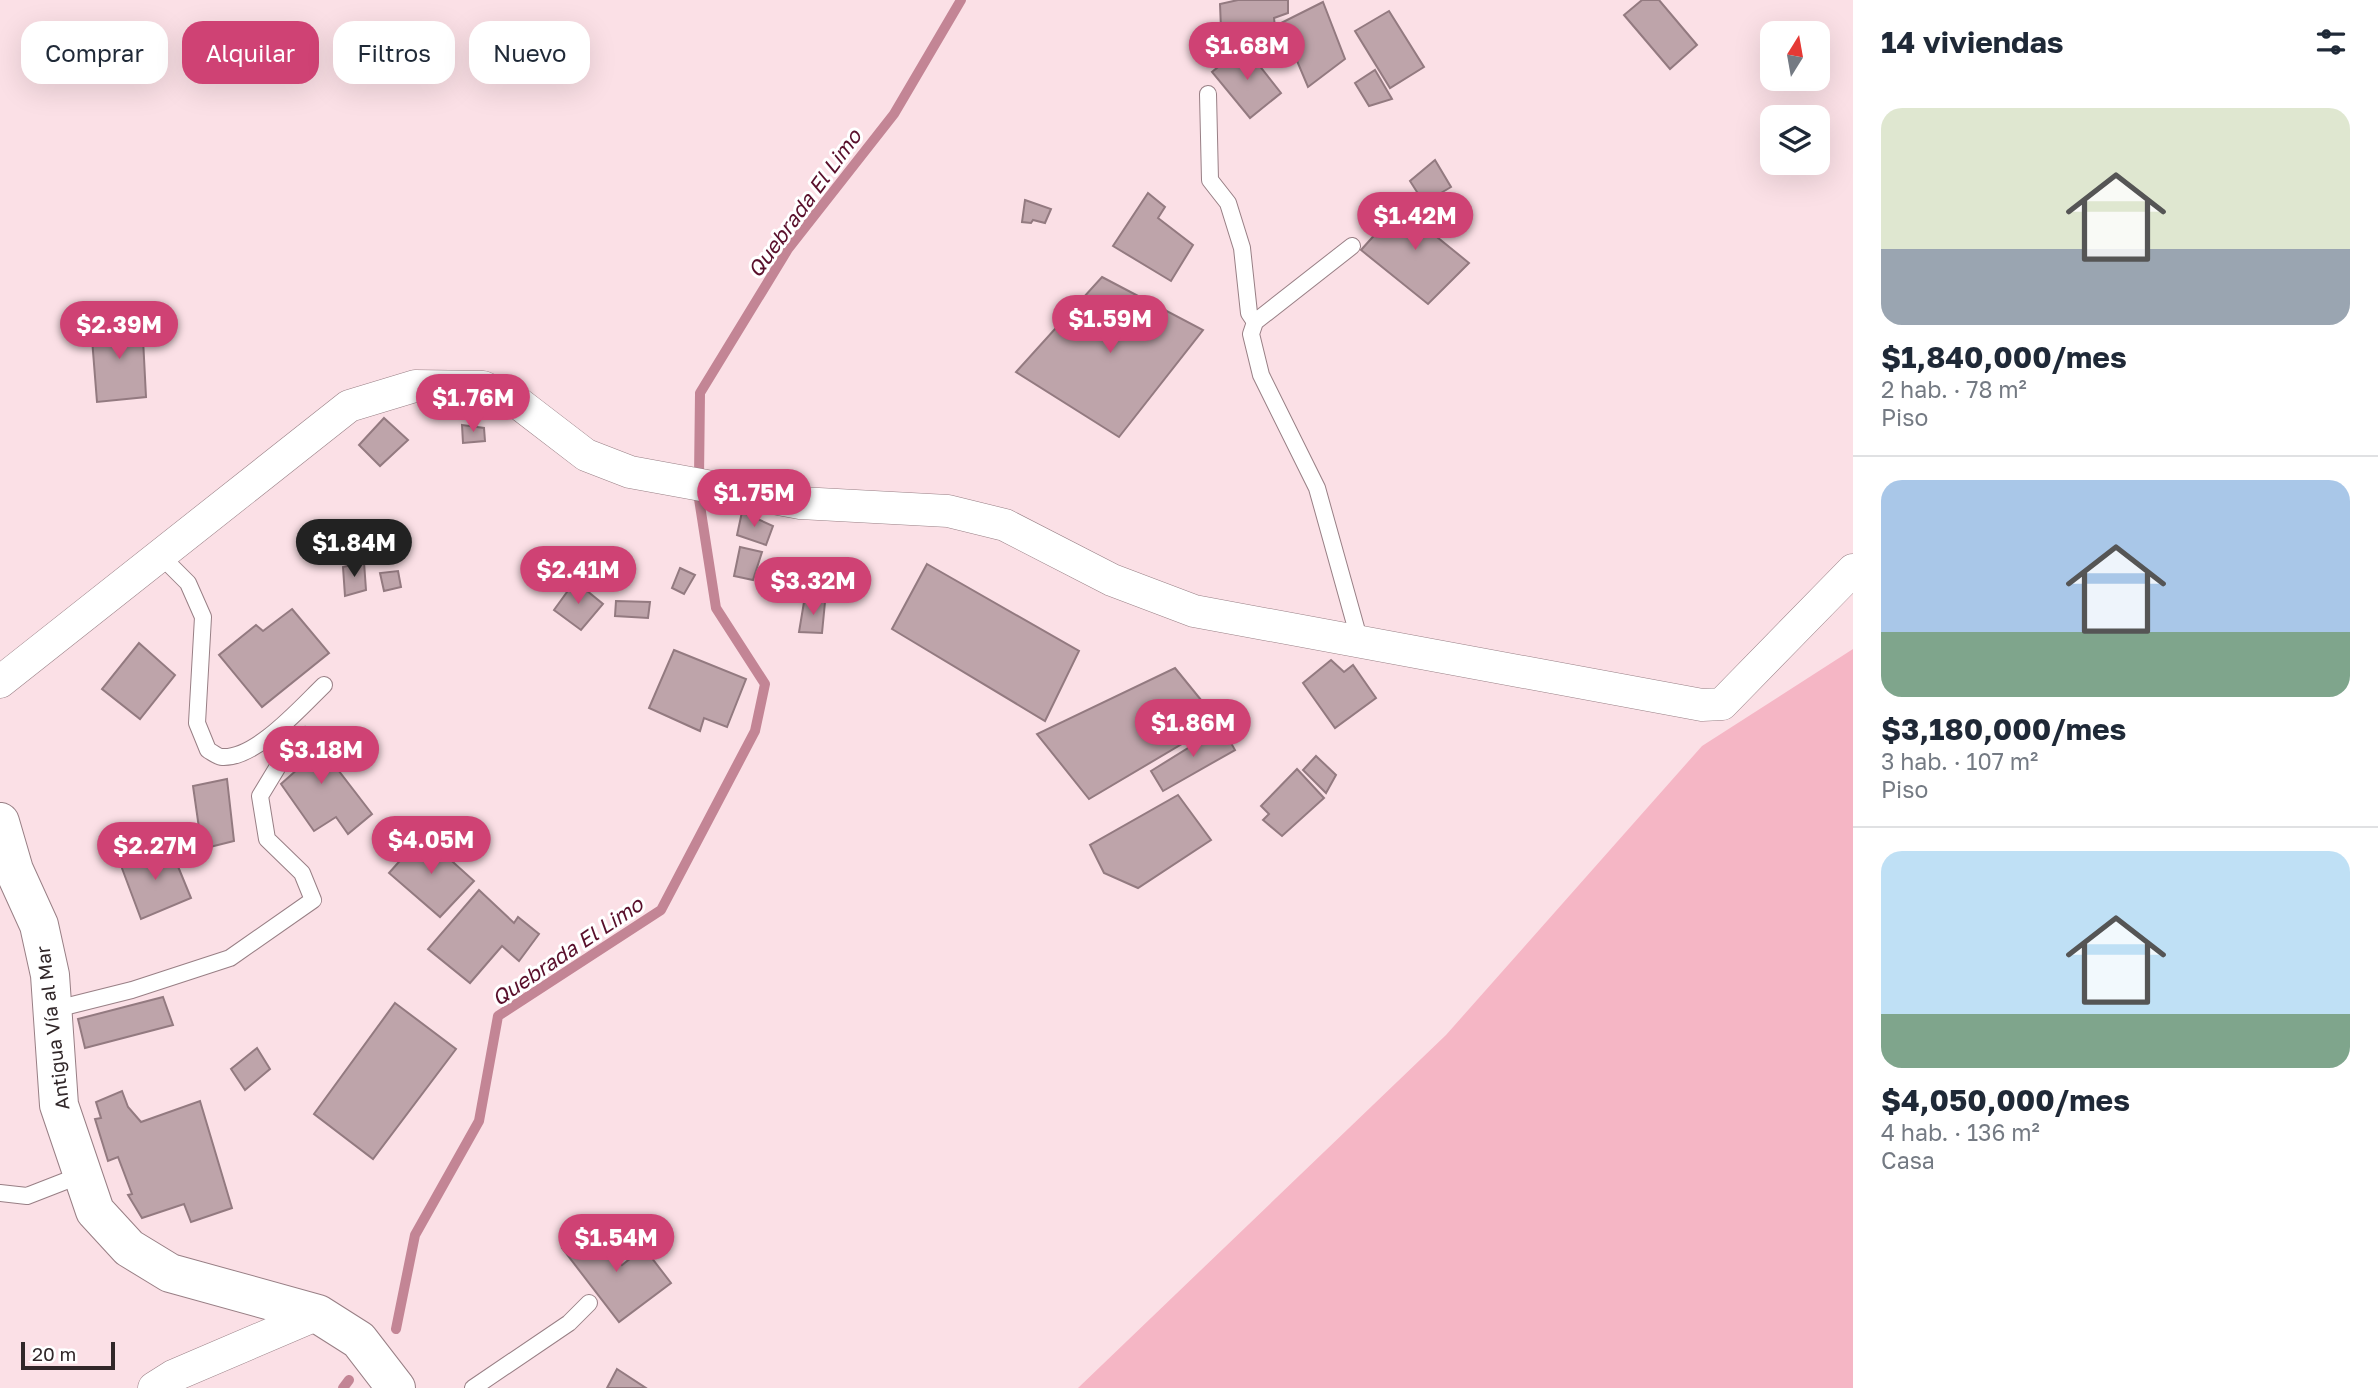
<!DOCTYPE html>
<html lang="es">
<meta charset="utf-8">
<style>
:root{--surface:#fff;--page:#f6f6f7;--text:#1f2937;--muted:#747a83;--line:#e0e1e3;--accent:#cf4274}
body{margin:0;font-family:"Golos Text",sans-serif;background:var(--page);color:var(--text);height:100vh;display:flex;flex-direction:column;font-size:26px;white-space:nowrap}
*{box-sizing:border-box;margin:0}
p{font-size:23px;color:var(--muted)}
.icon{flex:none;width:38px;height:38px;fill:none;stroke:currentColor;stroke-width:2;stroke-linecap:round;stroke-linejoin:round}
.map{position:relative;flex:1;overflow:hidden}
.details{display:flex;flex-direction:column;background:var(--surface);width:525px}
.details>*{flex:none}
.banner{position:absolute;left:21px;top:21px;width:665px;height:63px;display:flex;gap:14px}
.needle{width:46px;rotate:11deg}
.controls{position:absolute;left:1760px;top:21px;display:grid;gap:14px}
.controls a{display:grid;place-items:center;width:70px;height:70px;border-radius:14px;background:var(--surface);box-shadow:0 7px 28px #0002;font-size:35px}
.scale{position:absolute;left:21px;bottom:18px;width:94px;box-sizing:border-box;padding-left:7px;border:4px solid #312729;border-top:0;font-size:19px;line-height:24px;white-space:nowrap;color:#312729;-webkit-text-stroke:5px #fff;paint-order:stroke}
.price{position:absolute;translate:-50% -60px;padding:0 16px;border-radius:24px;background:var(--accent);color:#fff;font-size:23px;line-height:46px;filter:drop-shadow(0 2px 4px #0008)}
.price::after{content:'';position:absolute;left:50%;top:42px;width:21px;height:16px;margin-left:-10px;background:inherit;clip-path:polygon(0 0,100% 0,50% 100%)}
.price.current{background:#222;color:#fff}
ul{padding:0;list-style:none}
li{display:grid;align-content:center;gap:14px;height:371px;padding:0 28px}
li+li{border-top:2px solid var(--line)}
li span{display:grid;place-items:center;height:217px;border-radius:21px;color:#555}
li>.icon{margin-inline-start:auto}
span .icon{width:126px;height:126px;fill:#fffc;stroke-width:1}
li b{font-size:30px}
h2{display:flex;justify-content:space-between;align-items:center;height:84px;padding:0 28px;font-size:30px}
.chip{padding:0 24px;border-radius:21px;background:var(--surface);box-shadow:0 7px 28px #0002;font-size:24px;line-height:63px}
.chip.current{background:var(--accent);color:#fff}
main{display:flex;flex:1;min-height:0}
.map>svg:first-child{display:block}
.green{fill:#f5b6c5}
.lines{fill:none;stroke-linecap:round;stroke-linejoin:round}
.stream{stroke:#c38595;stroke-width:10}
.building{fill:#bea4aa;stroke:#937a80;stroke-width:2}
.lane-casing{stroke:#987f85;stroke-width:18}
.street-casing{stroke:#987f85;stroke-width:33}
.secondary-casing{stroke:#987f85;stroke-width:40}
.lane{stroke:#fff;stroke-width:16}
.street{stroke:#fff;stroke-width:32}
.secondary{stroke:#fff;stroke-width:38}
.labels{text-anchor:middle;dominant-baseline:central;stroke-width:6;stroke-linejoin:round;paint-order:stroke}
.street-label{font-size:19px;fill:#312729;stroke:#fff}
.water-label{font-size:21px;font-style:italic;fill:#590f2b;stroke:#fff}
</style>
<main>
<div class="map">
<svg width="1853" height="1388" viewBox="0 0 1853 1388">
<rect width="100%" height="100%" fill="#fbe0e6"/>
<path class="green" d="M1853,649V1388H1078L1446,1035L1702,746Z"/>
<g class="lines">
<g class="stream">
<path d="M699,477L700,393L788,249L894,114L961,0"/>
<path d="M396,1329L415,1235L479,1121L498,1016L661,910L755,731L765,684L716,608L699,499"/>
<path d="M343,1388L349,1380"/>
</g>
</g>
<g class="building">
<path d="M1238,0H1288V13L1274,18L1277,44L1254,51L1242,24L1221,29L1220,4Z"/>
<path d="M1642,0H1659L1697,45L1670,69L1624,15Z"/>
<path d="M1323,2L1345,59L1308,87L1281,23Z"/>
<path d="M1389,11L1424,67L1390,88L1355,31Z"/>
<path d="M1244,46L1281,93L1250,118L1212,72Z"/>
<path d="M1375,70L1392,99L1369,106L1355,83Z"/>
<path d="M1435,160L1451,187L1424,203L1410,181Z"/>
<path d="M1148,193L1165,207L1158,218L1193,245L1171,281L1113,246Z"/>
<path d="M1407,199L1444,228L1437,237L1469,263L1428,304L1361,250Z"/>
<path d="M1025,200L1051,209L1045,223L1033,220L1031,223L1022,222Z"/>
<path d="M1102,277L1203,330L1119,437L1016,372Z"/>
<path d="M142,319L146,397L97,402L91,326Z"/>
<path d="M384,418L408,440L380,466L359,445Z"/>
<path d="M462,425L484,428L485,441L463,443Z"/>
<path d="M742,512L773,526L766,545L737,535Z"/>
<path d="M740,547L762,552L753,580L734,576Z"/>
<path d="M364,562L366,590L345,596L343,567Z"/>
<path d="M927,564L1079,651L1045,721L892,629Z"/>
<path d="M680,568L695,575L684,594L672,588Z"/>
<path d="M398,571L401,587L384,591L380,573Z"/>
<path d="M575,581L603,604L581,630L554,610Z"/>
<path d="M616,601L650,602L648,618L615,616Z"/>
<path d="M804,602H825L822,633L799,632Z"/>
<path d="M292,609L329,653L262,707L219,655L256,625L263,631Z"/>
<path d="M139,643L175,675L140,719L102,689Z"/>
<path d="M674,650L746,679L727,727L704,718L700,731L649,708Z"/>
<path d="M1331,660L1344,672L1353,665L1376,698L1335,728L1303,683Z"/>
<path d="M1175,668L1219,722L1089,799L1037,734Z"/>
<path d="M305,727L372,814L348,834L336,817L314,831L281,784L299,768L281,746Z"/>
<path d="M1222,727L1235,750L1163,791L1151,771Z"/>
<path d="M1316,756L1336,775L1326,793L1303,770Z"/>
<path d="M1297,769L1324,798L1282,836L1263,820L1269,814L1261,806Z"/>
<path d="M227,779L234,841L202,849L193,786Z"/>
<path d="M1178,795L1211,840L1138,888L1104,873L1090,845Z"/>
<path d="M423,835L474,881L440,917L389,873Z"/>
<path d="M170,847L191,898L141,919L120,863Z"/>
<path d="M479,890L514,923L518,917L539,934L519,961L502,946L470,983L428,949Z"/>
<path d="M163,997L173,1025L85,1048L78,1019Z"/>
<path d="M395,1003L456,1049L373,1159L314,1114Z"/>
<path d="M257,1048L270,1069L245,1090L231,1069Z"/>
<path d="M122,1091L128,1107L141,1122L200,1101L232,1208L191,1222L184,1204L142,1218L128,1195L132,1194L118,1157L108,1161L95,1119L101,1118L96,1102Z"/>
<path d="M592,1226L622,1265L644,1248L671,1283L619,1322L562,1248Z"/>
<path d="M617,1369L646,1388H607Z"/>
</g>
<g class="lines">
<defs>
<g id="lane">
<path d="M1208,94L1210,180L1228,203L1242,248L1249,313L1255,322"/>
<path d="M1352,246L1255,322L1251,334L1261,375L1317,488L1360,642"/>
<path d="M160,555L188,583L203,617L197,723L208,750C212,752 218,757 222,757C256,759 301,707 324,685"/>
<path d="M52,1010L132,990L230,958L313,900L302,873L267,839L260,796L277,768"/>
<path d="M0,1193L27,1196L81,1175"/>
<path d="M473,1388L569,1323L589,1303"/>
</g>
<g id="street">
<path d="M0,682L349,406L415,386L483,387L517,402L586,455L630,472L800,503L948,511L1005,525L1112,580L1194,611L1702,705L1722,704L1853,570"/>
<path d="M154,1388L173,1376L318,1314"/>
</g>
<path id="secondary" d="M0,822L14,870L39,925L50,975L59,1105L95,1211L129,1248L170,1273L318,1314L359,1340L396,1388"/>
</defs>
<use href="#lane" class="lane-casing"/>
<use href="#street" class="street-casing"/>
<use href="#secondary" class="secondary-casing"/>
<use href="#lane" class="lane"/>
<use href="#street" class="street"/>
<use href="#secondary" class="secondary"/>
</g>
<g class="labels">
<g class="street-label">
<text transform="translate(52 1028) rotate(-97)">Antigua Vía al Mar</text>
</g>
<g class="water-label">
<text transform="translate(804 203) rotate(-54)">Quebrada El Limo</text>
<text transform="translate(567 951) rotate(-34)">Quebrada El Limo</text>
</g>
</g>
</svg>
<div class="controls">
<a><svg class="needle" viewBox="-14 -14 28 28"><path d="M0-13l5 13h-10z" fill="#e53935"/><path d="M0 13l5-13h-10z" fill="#747a83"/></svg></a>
<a><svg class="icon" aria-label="layers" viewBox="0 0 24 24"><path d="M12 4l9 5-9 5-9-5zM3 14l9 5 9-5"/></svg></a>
</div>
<div class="scale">20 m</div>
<b class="price" style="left:1247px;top:82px">$1.68M</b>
<b class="price" style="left:1415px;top:252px">$1.42M</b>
<b class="price" style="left:1110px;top:355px">$1.59M</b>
<b class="price" style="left:119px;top:361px">$2.39M</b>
<b class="price" style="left:473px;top:434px">$1.76M</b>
<b class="price" style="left:754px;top:529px">$1.75M</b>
<b class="price current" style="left:354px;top:579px">$1.84M</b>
<b class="price" style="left:578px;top:606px">$2.41M</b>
<b class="price" style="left:813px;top:617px">$3.32M</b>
<b class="price" style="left:1193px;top:759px">$1.86M</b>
<b class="price" style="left:321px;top:786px">$3.18M</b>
<b class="price" style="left:431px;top:876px">$4.05M</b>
<b class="price" style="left:155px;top:882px">$2.27M</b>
<b class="price" style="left:616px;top:1274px">$1.54M</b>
<div class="banner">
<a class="chip">Comprar</a>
<a class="chip current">Alquilar</a>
<a class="chip">Filtros</a>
<a class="chip">Nuevo</a>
</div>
</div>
<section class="details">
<h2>14 viviendas<svg class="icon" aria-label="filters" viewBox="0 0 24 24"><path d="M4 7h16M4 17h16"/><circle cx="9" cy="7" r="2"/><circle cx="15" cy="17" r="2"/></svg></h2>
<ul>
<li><span style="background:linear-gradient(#dfe7d0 65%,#9aa5b1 0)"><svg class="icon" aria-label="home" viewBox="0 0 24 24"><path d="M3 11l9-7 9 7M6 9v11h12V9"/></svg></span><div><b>$1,840,000/mes</b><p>2 hab. · 78 m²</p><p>Piso</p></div></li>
<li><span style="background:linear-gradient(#a9c7e8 70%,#7fa58c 0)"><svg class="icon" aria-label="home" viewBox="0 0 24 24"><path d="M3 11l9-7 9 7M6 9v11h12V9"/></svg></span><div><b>$3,180,000/mes</b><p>3 hab. · 107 m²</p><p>Piso</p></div></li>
<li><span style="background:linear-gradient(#bfe0f5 75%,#7fa58c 0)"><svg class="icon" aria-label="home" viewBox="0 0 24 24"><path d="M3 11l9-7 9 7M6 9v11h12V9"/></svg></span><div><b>$4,050,000/mes</b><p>4 hab. · 136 m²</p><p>Casa</p></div></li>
</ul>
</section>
</main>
